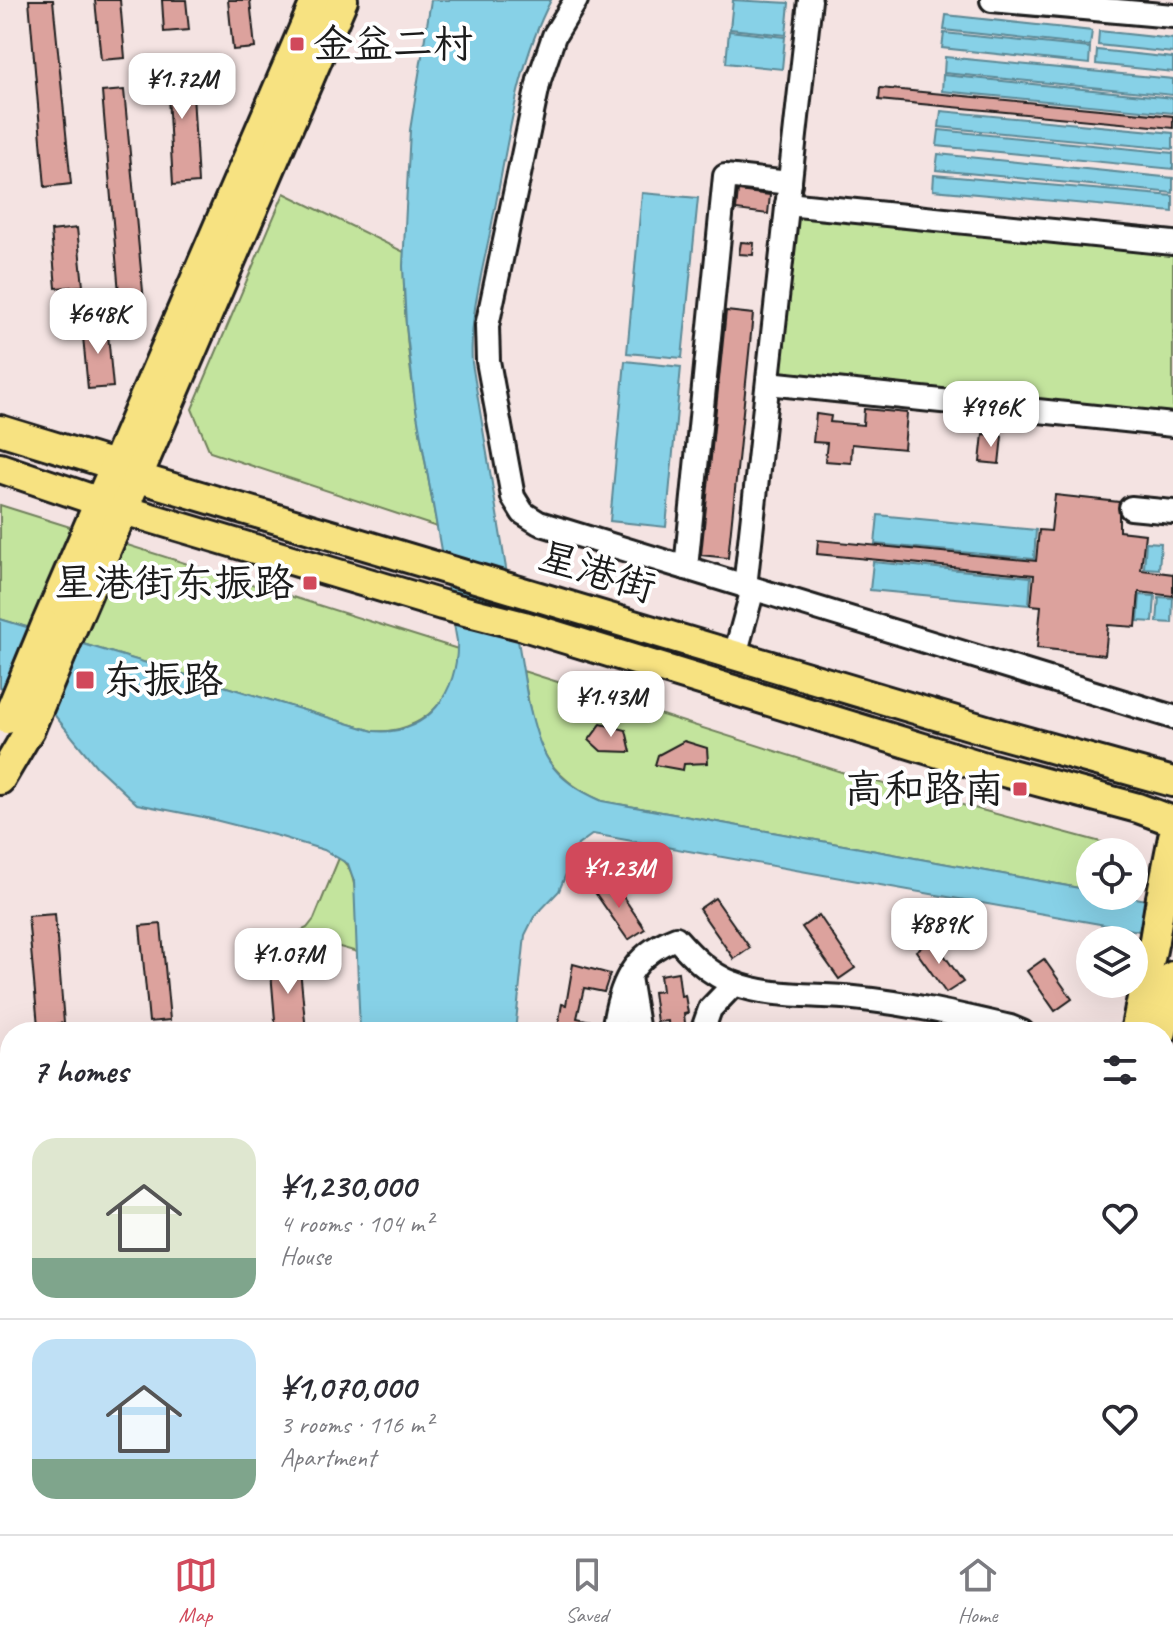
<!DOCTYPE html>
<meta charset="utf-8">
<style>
:root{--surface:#fff;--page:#f2f2f3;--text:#2b2b33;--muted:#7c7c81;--line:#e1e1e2;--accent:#d1495b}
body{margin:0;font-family:Caveat,"LXGW WenKai TC",sans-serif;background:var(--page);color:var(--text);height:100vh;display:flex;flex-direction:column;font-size:30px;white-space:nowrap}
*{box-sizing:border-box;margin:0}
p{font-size:26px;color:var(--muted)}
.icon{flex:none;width:44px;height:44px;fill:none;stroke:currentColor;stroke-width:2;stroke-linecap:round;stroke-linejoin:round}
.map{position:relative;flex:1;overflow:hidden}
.panel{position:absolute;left:0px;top:1022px;width:1174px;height:512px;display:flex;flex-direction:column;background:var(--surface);border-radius:32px 32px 0 0;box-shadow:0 8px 32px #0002}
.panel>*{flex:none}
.buttons{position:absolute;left:1076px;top:838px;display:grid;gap:16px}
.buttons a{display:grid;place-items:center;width:72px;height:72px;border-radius:50%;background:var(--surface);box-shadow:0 8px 32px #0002;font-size:40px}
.price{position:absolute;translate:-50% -68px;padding:0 18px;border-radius:16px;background:#fff;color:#222;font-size:26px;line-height:52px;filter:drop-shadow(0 2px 4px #0008)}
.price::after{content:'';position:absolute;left:50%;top:48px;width:24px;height:18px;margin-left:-12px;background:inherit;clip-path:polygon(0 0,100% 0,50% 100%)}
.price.on{background:var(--accent);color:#fff}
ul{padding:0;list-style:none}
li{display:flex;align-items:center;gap:24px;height:200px;padding:0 32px}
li+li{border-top:2px solid var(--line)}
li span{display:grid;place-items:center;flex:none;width:224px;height:160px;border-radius:24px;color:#555}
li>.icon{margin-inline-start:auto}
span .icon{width:96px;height:96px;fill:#fffc;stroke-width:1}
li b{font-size:34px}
h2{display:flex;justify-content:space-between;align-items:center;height:96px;padding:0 32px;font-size:34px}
.tabs{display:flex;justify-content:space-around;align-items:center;height:112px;border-top:2px solid var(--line);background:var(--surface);font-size:22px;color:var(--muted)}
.tabs a{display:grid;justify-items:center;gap:4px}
.tabs .on{color:var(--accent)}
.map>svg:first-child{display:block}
.green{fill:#c3e49d;stroke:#70805c;stroke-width:2}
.water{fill:#87d1e7;stroke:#5c8996;stroke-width:2}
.building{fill:#dca29d;stroke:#1c1c1c;stroke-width:2}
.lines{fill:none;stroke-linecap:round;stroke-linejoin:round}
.minor-casing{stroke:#1c1c1c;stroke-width:28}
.major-casing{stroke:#1c1c1c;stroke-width:34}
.minor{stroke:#fff;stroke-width:22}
.major{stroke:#f7e281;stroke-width:28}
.major-bridge-casing{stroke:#1c1c1c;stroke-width:34;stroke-linecap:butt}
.major-bridge{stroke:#f7e281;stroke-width:28}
.poi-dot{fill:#d1495b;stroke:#fff;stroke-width:3}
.labels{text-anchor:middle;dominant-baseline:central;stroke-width:8;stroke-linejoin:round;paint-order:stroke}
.poi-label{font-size:40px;fill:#1c1c1c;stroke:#fff;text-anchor:start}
.street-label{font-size:40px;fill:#1c1c1c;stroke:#fff}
</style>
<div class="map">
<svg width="1173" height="1534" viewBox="0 0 1173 1534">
<rect width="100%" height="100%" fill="#f4e3e2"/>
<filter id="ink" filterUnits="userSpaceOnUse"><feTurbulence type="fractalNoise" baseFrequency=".0125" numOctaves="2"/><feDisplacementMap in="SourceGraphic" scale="16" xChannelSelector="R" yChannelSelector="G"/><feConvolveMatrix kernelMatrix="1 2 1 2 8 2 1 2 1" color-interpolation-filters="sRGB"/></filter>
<g filter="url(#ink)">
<g class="green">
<path d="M284,193L404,252C401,344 421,436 437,527L210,452L192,409Z"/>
<path d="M804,215L1173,247V420L783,375L780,370L792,225Z"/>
<path d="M0,505L458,649C459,696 422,735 373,731L0,619Z"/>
<path d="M523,671L851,775L1112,845L1124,852H1090V890L602,801C537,773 534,734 523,671Z"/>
<path d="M339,858C362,871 356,927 357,952L294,934L307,928L314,919Z"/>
</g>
<g class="water">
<path d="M431,0H551C516,67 508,145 493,218C484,266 469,314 472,363L528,701C541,754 548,778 602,801L1090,890V896H1125L1173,905V937L593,834L578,845L559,891L534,917L525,935L515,1032H360L354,881L348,864L324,850L278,836L203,817L137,804L96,766L56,717L50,705L0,687V619L373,731C428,736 459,692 457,641L415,403L406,325L403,266L410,130Z"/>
<path d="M733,0L789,3L786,35L730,29Z"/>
<path d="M946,15L1092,31L1090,46L944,30Z"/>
<path d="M729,31L785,37L782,69L726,63Z"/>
<path d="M1099,31L1173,39V53L1098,45Z"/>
<path d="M944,33L1090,48L1089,64L942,48Z"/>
<path d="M1097,50L1173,58V72L1096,64Z"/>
<path d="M945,57L1173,79V95L944,73Z"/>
<path d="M943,75L1173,98V113L942,91Z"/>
<path d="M941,111L1173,133V149L939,127Z"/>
<path d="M939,130L1173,153V169L937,146Z"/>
<path d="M938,154L1173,178V193L936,170Z"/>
<path d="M934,175L1173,196V212L933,190Z"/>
<path d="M642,193L698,198L682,358L627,353Z"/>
<path d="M625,361L681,367L666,527L610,521Z"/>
<path d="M878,515L1036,530L1034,559L875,544Z"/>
<path d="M1146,542L1161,543L1159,569L1144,568Z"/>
<path d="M873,562L1031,577L1029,605L870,590Z"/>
<path d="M1140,595L1155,596L1153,622L1138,621Z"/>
<path d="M1159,597L1173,598L1172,623L1157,622Z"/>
<path d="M189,1524H583L585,1534H114L117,1528L164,1530Z"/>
</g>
<g class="building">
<path d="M29,0H53L71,184L45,187Z"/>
<path d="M95,0H120L125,58L101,60Z"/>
<path d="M162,0H186L189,30L164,32Z"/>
<path d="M228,0H250L255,48L233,50Z"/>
<path d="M191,58L198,183L173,185L166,59Z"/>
<path d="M880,88L1173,116V128L879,100Z"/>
<path d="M124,90L144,302L120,305L102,92Z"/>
<path d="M738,191L770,195L768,214L736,210Z"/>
<path d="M77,228L83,286L56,288L51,231Z"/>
<path d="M741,242L754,243L753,255L739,254Z"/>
<path d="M726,311L753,314L728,558L701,555Z"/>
<path d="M107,324L113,387L88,389L82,326Z"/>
<path d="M864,409L907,413L904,449L852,444L851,463L825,461L827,443L813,442L816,414L831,416L830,422L863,425Z"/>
<path d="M983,434L1002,436L999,464L980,462Z"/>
<path d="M1055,495L1119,502V531L1145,534L1141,570L1173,574V596L1139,592L1136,627L1108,625L1105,655L1037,648L1041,606L1031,605L1034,575L817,554L818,540L1036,561L1039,530L1051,531Z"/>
<path d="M601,724L626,730L631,752L601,751L589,740Z"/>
<path d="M684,741L707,748L708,763L684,764L683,770L655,765L658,755Z"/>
<path d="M611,879L645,929L628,940L594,891Z"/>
<path d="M715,898L750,948L734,959L699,909Z"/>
<path d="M55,914L64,1023L38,1026L28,916Z"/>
<path d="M819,915L855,968L839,979L802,927Z"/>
<path d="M161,924L170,1020L149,1022L140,926Z"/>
<path d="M933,939L963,982L946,993L916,951Z"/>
<path d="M299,958L306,1032H276L270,960Z"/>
<path d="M1044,959L1072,999L1055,1011L1027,971Z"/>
<path d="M573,964L610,974L604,992L584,988L577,1018L596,1022L594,1032H557L562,1004L566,1005Z"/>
<path d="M678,972L681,996L685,995L688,1013L684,1014L686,1032H669L668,1021L657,1022L653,992L662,991L660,975Z"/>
</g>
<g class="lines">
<defs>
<g id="minor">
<path d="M576,0L554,36L539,80L487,326L488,361L513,497L523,513L539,523L1173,717"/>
<path d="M992,0L1173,16"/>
<path d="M787,204L1173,243"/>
<path d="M768,383L1173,425"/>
<path d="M1131,508L1173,512"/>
<path d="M686,568L725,176L790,183"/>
<path d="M745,587L810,0"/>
<path d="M735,655L753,589"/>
<path d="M629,977L638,1032"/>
<path d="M613,1032C619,987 631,955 676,938C692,956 709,974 733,983C770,998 815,994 854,998C907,1003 959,1015 1010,1027L1022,1032"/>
<path d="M702,1032L710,1009L734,984"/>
<path d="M1164,1130L1173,1132"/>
<path d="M676,1524L678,1534"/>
<path d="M738,1524L739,1534"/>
<path d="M1027,1524V1534"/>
<path d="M1110,1534L1140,1524"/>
</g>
<g id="major">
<path d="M0,430L114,465L136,477L996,733L1173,782"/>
<path d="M0,468L124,510L442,605L524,626L985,767L1138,808L1173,821"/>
<path d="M46,625L316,0"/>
<path d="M69,636L343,0"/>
<path d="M0,780L30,729"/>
<path d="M1161,898L1173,837"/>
<path d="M1135,1032L1154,940"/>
<path d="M1162,1032L1173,976"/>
<path d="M1164,1500L1168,1534"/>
<path d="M1141,1524L1142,1534"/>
</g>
</defs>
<use href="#minor" class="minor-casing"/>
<use href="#major" class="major-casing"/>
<use href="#minor" class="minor"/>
<use href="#major" class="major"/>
<defs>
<g id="major-bridge">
<path d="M7,719L46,625"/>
<path d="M30,729L69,636"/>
<path d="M1154,940L1161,898"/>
</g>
</defs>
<use href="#major-bridge" class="major-bridge-casing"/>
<use href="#major-bridge" class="major-bridge"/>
</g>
</g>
<g class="poi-dot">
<rect x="289" y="36" width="16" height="16" rx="4"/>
<rect x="302" y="575" width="16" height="16" rx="4"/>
<rect x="75" y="670" width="20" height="20" rx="4"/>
<rect x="1012" y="781" width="16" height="16" rx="4"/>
</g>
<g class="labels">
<g class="poi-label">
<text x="313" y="44">金益二村</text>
<text x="294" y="583" text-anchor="end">星港街东振路</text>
<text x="103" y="680">东振路</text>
<text x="1004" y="789" text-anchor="end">高和路南</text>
</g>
<g class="street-label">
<text transform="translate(597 572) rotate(17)">星港街</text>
</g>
</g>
</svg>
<div class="buttons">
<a><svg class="icon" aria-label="locate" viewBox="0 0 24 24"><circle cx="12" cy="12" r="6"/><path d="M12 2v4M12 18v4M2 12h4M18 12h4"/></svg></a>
<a><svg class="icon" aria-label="layers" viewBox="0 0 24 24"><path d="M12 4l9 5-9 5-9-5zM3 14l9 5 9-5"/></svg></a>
</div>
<b class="price" style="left:182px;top:121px">¥1.72M</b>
<b class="price" style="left:98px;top:356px">¥648K</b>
<b class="price" style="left:991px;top:449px">¥996K</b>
<b class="price" style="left:611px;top:739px">¥1.43M</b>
<b class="price on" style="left:619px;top:910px">¥1.23M</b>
<b class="price" style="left:939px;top:966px">¥889K</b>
<b class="price" style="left:288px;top:996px">¥1.07M</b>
<section class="panel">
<h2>7 homes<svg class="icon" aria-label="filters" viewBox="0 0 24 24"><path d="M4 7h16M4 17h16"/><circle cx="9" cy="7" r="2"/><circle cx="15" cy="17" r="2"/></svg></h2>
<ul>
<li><span style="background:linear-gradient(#dfe7d0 75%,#7fa58c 0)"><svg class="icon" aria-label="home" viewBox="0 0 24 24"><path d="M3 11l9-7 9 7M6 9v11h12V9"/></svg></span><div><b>¥1,230,000</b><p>4 rooms · 104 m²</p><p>House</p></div><svg class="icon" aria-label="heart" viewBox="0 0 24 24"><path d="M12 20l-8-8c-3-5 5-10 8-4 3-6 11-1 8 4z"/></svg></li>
<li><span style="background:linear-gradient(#bfe0f5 75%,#7fa58c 0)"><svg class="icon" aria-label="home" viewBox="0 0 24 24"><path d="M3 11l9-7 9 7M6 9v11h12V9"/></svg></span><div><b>¥1,070,000</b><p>3 rooms · 116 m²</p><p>Apartment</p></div><svg class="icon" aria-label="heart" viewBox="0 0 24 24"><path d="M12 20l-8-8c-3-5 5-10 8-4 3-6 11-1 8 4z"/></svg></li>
</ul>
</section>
</div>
<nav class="tabs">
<a class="on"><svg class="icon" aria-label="map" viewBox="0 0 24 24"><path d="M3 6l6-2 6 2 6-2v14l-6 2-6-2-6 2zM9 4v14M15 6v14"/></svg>Map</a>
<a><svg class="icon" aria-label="saved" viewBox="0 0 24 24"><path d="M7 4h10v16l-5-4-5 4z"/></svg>Saved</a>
<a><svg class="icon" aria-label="home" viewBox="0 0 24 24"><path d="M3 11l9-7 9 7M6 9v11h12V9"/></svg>Home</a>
</nav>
